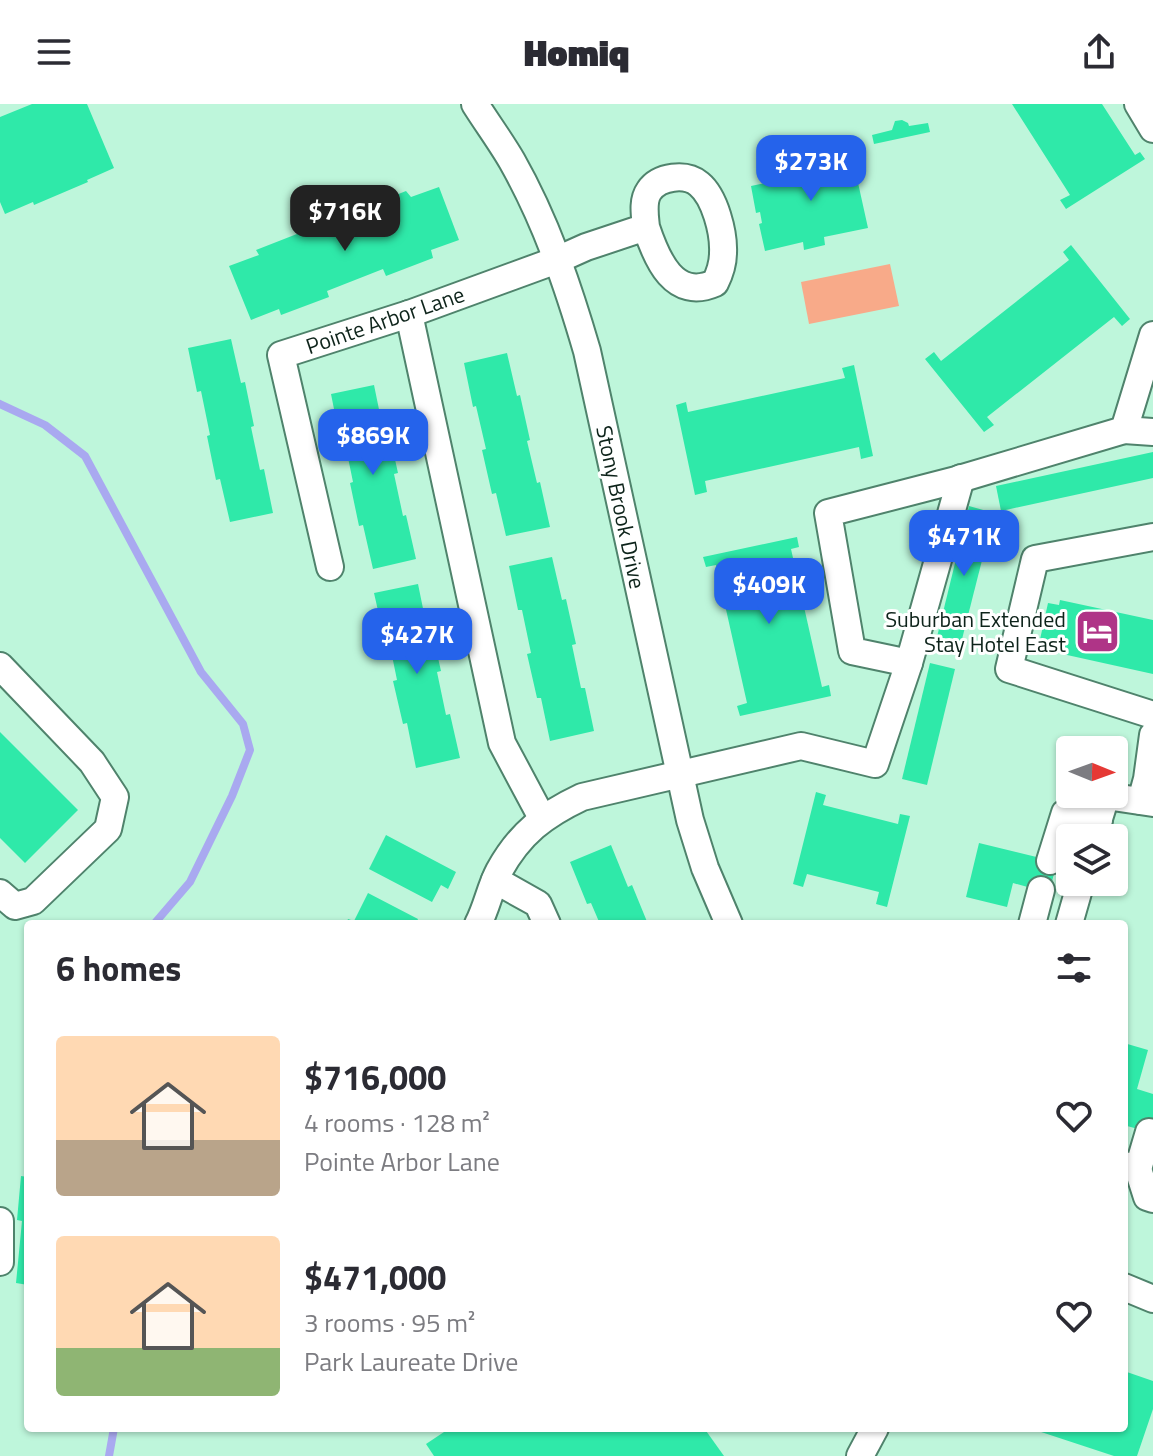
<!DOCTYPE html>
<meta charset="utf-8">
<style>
:root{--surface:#fff;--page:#f2f2f3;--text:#2b2b33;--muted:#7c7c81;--accent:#2563eb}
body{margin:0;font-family:"Titillium Web",sans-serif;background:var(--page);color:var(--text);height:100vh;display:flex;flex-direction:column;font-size:30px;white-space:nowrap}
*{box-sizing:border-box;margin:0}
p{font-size:26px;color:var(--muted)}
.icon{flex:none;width:44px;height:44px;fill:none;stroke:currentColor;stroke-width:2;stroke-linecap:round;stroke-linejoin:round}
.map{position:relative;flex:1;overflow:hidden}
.side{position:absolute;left:24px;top:816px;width:1104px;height:512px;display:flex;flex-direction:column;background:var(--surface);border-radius:8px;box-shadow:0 2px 6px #0004}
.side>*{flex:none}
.needle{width:52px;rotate:91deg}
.buttons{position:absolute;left:1056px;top:632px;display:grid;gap:16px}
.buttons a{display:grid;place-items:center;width:72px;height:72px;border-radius:8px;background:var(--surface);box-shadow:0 2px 6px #0004;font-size:40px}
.price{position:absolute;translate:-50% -68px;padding:0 18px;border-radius:16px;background:var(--accent);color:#fff;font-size:26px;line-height:52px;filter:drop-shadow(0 2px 4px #0008)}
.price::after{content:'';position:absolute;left:50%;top:48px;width:24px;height:18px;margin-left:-12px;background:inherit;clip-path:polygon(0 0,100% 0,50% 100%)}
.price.selected{background:#222;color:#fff}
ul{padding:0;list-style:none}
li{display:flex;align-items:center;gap:24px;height:200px;padding:0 32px}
li span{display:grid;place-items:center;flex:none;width:224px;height:160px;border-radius:8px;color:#555}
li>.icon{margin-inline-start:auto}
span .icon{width:96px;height:96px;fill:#fffc;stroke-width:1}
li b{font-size:34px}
h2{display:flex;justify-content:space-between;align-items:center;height:96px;padding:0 32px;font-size:34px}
header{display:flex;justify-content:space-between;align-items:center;height:104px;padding:0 32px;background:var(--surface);font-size:36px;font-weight:800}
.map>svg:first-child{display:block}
.green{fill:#f8aa89}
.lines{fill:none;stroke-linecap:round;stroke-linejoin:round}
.stream{stroke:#a9a9f0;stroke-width:8}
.building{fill:#2fe9a9}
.minor-casing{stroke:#4f836c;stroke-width:30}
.minor{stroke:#fff;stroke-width:26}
.labels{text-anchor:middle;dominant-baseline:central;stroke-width:6;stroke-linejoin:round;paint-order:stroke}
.street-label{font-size:22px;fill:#0d231a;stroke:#fff}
.poi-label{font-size:22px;fill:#0d231a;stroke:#fff;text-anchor:end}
</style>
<header><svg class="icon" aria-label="menu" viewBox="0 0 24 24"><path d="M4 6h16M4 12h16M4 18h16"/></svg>Homiq<svg class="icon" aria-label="share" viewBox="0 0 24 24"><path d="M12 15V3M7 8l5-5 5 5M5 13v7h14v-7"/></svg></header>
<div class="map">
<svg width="1153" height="1352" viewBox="0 0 1153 1352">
<rect width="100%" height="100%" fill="#bef6db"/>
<path class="green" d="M890,160L899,202L809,220L801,178Z"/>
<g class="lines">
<g class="stream">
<path d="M0,300L45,321L85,352L201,568L243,620L250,646L232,692L190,778L154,820"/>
<path d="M109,1352L114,1324"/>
</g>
</g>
<g class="building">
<path d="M32,0H87L114,64L87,76L88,78L34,101L33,98L5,110L0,98V13Z"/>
<path d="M1012,0H1102L1135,51L1140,48L1145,55L1066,105L1060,96L1070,91Z"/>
<path d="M902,16L908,19L909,22L928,19L930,28L874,40L872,31L892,26L895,17Z"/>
<path d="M851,47L868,124L824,133L825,141L804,146L803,138L765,147L759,120L762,119L760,108L756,109L751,82L798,72L795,58Z"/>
<path d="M439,83L459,136L431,146L433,154L386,172L383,165L327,187L329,193L281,211L279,205L251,216L229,162L259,151L256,146L302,128L307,133L364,111L361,105L406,87L411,93Z"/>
<path d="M1071,141L1130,215L1122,222L1114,213L987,313L994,321L984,328L925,255L934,248L941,257L1069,156L1063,148Z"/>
<path d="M231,235L241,279L245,278L254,322L251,323L260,366L264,365L273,409L230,418L220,375L216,376L207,332L210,331L201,287L197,288L188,244Z"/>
<path d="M507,249L517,292L520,291L530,336L527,337L537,379L540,378L550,423L506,432L496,389L492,390L482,346L486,345L476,302L473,303L464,259Z"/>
<path d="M854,261L873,352L861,355L859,343L705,377L707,388L695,391L676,301L686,298L688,308L845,274L842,264Z"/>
<path d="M374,281L383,325L388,324L398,369L394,370L403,412L406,411L416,455L373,465L363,421L359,422L350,379L353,378L344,334L340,335L331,290Z"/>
<path d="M1153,348V374L1001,407L996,382Z"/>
<path d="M969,402L994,409L959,547L935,541Z"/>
<path d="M797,433L799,443L791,445L822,583L829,581L831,592L740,612L737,602L747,599L716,461L706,463L703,453Z"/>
<path d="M552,453L562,496L566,495L576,540L572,541L581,584H585L594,627L550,637L541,594H537L527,550L531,549L522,506H518L509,462Z"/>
<path d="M418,480L427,524L431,523L441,567L437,568L446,611L450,610L460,654L416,664L407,619L403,620L393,577L397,576L388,532L384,533L374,489Z"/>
<path d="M1060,496L1153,516V570L1049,547L1050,542L1039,540L1048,499L1059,501Z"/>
<path d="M930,559L955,565L927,681L902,675Z"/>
<path d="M0,628L78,706L25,759L0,734Z"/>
<path d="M816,688L826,691L823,701L898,720L900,710L910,712L887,803L876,800L879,788L807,770L803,783L793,780Z"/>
<path d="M386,731L456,768L448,785L441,781L432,798L369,765Z"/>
<path d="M979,739L1057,758L1049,789L1013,779L1007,803L966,793Z"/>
<path d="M611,741L628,783L632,781L648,820H600L591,799L587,800L570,758Z"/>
<path d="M368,789L418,815L416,820H346L348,815L354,817Z"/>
<path d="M1124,939L1148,946L1137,985L1153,990V1029L1127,1022L1126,1023H1124Z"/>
<path d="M21,1072L28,1073V1181L16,1179L22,1117L17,1116Z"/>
<path d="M1124,1267L1153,1277V1305L1137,1352H1114L1032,1325L1124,1324Z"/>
<path d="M450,1324H704L724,1352H434L426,1340Z"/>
</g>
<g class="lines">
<defs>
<g id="minor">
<path d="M475,0C487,19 501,38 512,57C546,117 568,182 587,247L690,716L705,764L729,820"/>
<path d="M1138,0L1153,25"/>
<path d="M409,210L502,639L542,714"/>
<path d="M1124,326L1153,328"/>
<path d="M1153,433L1035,455L1009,565L1153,611"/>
<path d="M330,463L281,251L409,210L557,156L586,143L646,123C645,112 642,97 649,87C659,72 686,69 699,80C715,93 724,129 723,149C723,160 720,169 715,179C674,197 657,156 646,123"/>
<path d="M909,559L961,374"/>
<path d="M0,562L92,658L115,693L108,725L33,797L15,802L0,789"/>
<path d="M1141,697L1147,675L1153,631"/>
<path d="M1093,734L1106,692L1153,699"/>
<path d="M1050,757L1065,709L1099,716"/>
<path d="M495,776L538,800L547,820"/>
<path d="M478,820C487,803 490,784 499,767C520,729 544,711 582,693L801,642L875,660L909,559L852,547L828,409L956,376L1124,326L1153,231"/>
<path d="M1032,820L1041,786"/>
<path d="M1069,820L1081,778"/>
<path d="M1124,1061L1138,1065L1147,1093L1153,1095"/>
<path d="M1138,1065L1149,1028"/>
<path d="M0,1117V1158"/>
<path d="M1124,1183L1153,1195"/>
<path d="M860,1352L875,1324"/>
</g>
</defs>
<use href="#minor" class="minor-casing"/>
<use href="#minor" class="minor"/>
</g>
<defs>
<symbol id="hotel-square" viewBox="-11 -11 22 22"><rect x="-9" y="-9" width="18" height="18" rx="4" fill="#af3487" stroke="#fff"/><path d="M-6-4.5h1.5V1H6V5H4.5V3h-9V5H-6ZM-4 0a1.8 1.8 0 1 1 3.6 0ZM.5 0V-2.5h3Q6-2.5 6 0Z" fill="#fff"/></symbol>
</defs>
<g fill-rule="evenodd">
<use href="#hotel-square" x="1072" y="502" width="51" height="51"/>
</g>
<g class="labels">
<g class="street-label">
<text transform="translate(385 216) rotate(-19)">Pointe Arbor Lane</text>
<text transform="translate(621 403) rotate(78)">Stony Brook Drive</text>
</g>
<g class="poi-label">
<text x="1066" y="515">Suburban Extended<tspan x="1066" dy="25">Stay Hotel East</tspan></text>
</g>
</g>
</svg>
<div class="buttons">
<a><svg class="needle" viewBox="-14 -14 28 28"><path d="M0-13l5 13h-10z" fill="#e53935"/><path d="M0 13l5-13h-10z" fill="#7c7c81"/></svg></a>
<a><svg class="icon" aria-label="layers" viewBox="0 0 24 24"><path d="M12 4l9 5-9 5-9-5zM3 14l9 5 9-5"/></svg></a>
</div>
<b class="price" style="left:811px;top:99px">$273K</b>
<b class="price selected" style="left:345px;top:149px">$716K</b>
<b class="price" style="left:373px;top:373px">$869K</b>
<b class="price" style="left:964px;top:474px">$471K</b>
<b class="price" style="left:769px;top:522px">$409K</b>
<b class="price" style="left:417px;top:572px">$427K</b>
<section class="side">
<h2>6 homes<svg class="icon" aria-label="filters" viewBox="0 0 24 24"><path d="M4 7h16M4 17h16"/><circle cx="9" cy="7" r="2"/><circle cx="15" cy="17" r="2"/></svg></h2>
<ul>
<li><span style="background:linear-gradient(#ffd9b3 65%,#b9a48a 0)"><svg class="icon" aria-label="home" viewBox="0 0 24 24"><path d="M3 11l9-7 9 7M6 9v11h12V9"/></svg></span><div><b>$716,000</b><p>4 rooms · 128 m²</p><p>Pointe Arbor Lane</p></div><svg class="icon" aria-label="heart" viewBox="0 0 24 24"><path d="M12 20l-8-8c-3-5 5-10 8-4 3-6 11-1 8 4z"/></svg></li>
<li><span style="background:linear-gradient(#ffd9b3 70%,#8fb573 0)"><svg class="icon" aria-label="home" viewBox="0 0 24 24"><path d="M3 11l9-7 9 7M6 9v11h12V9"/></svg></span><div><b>$471,000</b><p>3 rooms · 95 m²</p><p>Park Laureate Drive</p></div><svg class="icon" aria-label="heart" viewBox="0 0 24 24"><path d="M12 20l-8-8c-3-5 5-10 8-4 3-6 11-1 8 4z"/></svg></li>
</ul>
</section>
</div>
